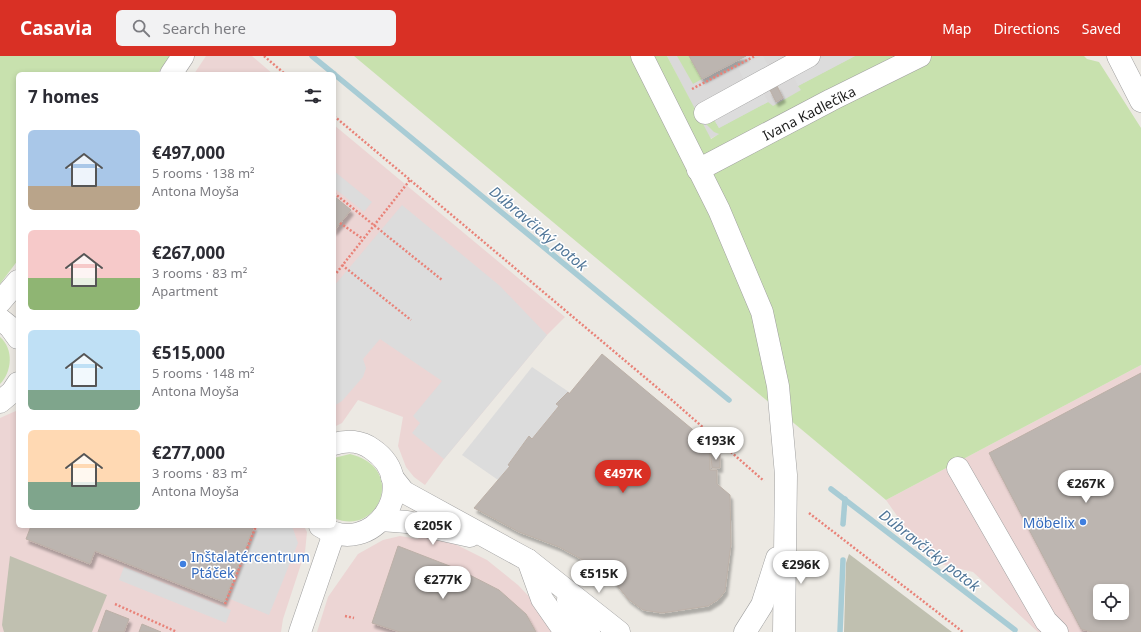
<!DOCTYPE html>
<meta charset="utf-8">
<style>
:root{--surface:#fff;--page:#f2f2f3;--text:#2b2b33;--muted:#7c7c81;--accent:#d93025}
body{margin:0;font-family:"Noto Sans",sans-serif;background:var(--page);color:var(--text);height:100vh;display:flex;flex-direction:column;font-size:15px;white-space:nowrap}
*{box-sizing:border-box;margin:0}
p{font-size:13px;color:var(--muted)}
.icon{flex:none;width:22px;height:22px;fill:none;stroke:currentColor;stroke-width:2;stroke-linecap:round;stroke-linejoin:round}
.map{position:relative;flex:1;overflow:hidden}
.sheet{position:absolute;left:16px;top:16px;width:320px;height:456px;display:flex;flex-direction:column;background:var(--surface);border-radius:6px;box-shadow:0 2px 6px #0003}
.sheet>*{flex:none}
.controls{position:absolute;left:1093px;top:528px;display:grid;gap:8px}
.controls a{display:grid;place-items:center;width:36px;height:36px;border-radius:6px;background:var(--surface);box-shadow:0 2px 6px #0003;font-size:20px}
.price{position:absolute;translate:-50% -34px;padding:0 9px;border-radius:14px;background:#fff;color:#222;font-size:13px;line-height:26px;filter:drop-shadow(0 1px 2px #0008)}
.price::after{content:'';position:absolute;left:50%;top:24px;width:12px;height:9px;margin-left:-6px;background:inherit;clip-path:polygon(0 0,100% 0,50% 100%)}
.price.active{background:var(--accent);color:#fff}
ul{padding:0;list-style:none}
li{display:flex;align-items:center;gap:12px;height:100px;padding:0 12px}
li span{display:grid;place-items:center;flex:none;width:112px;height:80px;border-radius:6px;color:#555}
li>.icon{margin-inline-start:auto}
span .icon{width:48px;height:48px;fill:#fffc;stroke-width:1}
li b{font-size:17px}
h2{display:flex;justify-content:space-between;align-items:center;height:48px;padding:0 12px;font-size:17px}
header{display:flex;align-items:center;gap:24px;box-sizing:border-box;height:56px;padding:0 20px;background:var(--accent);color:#fff}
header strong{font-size:19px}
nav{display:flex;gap:22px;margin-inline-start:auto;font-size:14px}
.search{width:280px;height:36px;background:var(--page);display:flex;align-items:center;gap:10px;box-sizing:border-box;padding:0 14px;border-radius:6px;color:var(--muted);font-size:15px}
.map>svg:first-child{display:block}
.residential{fill:#dad9d9}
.commercial{fill:#ecd5d4;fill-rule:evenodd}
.construction{fill:#c0c0b0}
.grass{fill:#c8e1ae}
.parking{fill:#dcdcdc}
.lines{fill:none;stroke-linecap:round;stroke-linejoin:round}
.stream{stroke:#a8ccd5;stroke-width:5.5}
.building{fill:#bcb5b0;stroke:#bcb0a7;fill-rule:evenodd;filter:url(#shadow)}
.minor-casing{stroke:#a0a0a0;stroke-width:23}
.path{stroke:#e98278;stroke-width:2.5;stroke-dasharray:2 2;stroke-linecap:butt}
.minor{stroke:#fff;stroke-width:22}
.shop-dot{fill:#3f7fe0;stroke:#fff;stroke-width:1.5}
.labels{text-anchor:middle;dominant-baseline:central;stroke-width:3;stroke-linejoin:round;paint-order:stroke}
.street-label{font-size:14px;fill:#1c1c1c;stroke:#fff}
.shop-label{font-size:14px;fill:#366cbe;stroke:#fff;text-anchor:end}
.water-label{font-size:15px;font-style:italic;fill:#517799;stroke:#fff}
</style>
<header>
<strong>Casavia</strong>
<div class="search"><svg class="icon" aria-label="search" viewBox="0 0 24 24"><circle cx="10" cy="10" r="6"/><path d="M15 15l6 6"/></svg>Search here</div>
<nav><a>Map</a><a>Directions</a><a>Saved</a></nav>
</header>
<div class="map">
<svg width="1141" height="576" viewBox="0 0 1141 576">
<defs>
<filter id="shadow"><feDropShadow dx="2.5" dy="4.5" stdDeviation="1" flood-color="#0004"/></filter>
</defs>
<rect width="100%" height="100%" fill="#ece9e3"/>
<path class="residential" d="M667,0H872L710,83Z"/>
<g class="commercial">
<path d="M206,0H252L273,18H194Z"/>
<path d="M334,69L565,261L547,279L444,403L425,429L414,421L406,411L398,390L403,361L358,344L342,367L334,371Z"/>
<path d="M1141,309V576H1038L973,516L944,509L916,487L886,444ZM1100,535H1122V557H1100Z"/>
<path d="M18,354V470H304L307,476L305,496L283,563L281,576H0V362Z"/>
<path d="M421,477L455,488L487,504L518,529L542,554L553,576H317L328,541L358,498L383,484L400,480L418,483Z"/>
</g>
<g class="construction">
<path d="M849,498L952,576H844L846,507Z"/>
<path d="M10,500L107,539L92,576H4L2,569Z"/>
</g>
<g class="grass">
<path d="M0,0H171L157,18H18V204L0,228Z"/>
<path d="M354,0H667L711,83L719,78L714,76L703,65L712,60L719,72L768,46L773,50L801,34L798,30L855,0H1084L1087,3L1099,6L1141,72V309L886,444Z"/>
<path d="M677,0H689L702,23L693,28Z"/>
<path d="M0,281C14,293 12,316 0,328Z"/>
<path d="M350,398C408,412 378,482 334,462V402Z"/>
</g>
<g class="parking">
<path d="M761,0H763L769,11L744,24L738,12Z"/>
<path d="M825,0H855L798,30L792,17Z"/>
<path d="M762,33L768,46L719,72L712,60Z"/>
<path d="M334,115L372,146L364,156L334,132Z"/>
<path d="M402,149L500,230L547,279L444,403L412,377L420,367L413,360L442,325L380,283L363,303L366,312L363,321L342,345L334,350V230Z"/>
<path d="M532,311L597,355L524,442L462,399Z"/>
<path d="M258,470H292L298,487L269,559L230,543Z"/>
<path d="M124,511L231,554L226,567L119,524Z"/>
</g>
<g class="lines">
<g class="stream">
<path d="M312,0L334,18"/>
<path d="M334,18L729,344"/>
<path d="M831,433L1015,574"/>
<path d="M843,468L845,443"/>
<path d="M840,576L843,504"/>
</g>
</g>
<g class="building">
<path d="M689,0H746L702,23Z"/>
<path d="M777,30L783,42L776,46L770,34Z"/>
<path d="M334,140L351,154L334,175Z"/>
<path d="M602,298L710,388V414H717V428L730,439L731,488L725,535L719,543L708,550L662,557L643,554L628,543L607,517L559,491L519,476L474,452L510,410L508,409L529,380L532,383L559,350L556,348L568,336L569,338Z"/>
<path d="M1141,317V576H1092L1081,573L989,397ZM1100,535H1122V557H1100Z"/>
<path d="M720,398V412H712L711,399Z"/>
<path d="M31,470H254L224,546L95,495L90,508L26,483Z"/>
<path d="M398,490L460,514L499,534L526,558L536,576H400L372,567Z"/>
<path d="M106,554L129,563L124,576H98Z"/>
<path d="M142,568L161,576H139Z"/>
</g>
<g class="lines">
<defs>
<g id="minor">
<path d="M642,0L719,154L762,256L778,330L786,419L784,576"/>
<path d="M1118,0L1141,45"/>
<path d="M171,18L183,0"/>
<path d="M705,57L809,0"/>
<path d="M698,114L831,44L920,0"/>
<path d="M0,246L18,225"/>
<path d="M0,263L10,271L18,282"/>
<path d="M0,346L12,336L18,327"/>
<path d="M958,412L1046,565L1057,576"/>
<path d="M392,421L404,436L528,504L619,576"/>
<path d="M381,464L407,466L470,480"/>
<path d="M320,470C373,505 424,428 372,393C361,385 347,384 334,388"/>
<path d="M528,504L542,543L565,576"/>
<path d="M568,544L589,576"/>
<path d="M300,576L334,477"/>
<path d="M745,576L762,549L777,502"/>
</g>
</defs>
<use href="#minor" class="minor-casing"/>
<g class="path">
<path d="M264,0L285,18"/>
<path d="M692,33L755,0"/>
<path d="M334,60L673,345L764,425"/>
<path d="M334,137L442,224"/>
<path d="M340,167L363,183"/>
<path d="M342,209L411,264"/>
<path d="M334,220L410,124"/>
<path d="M809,457L963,576"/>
<path d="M115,548L177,576"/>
<path d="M225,548L256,470"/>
<path d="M345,560L354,562"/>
</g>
<use href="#minor" class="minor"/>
</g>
<g class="shop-dot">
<circle cx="1083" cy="466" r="4"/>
<circle cx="183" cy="508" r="4"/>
</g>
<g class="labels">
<g class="street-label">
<text transform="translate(809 57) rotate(-27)">Ivana Kadlečíka</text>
</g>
<g class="shop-label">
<text x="1075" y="466">Möbelix</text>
<text x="191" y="500" text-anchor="start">Inštalatércentrum<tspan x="191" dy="16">Ptáček</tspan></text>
</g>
<g class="water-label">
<text transform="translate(539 172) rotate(40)">Dúbravčický potok</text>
<text transform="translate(930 494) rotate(38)">Dúbravčický potok</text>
</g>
</g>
</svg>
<div class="controls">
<a><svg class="icon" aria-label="locate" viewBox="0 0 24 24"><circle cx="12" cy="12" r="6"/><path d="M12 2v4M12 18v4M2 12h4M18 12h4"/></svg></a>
</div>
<b class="price" style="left:716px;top:405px">€193K</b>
<b class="price active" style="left:623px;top:438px">€497K</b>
<b class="price" style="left:1086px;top:448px">€267K</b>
<b class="price" style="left:433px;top:490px">€205K</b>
<b class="price" style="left:801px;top:529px">€296K</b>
<b class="price" style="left:599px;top:538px">€515K</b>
<b class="price" style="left:443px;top:544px">€277K</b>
<section class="sheet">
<h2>7 homes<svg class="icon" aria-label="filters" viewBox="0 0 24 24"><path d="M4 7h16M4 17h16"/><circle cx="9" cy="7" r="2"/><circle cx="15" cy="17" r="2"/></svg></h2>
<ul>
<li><span style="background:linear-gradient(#a9c7e8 70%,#b9a48a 0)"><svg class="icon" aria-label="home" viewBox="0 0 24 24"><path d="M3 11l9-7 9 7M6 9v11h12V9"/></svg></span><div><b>€497,000</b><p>5 rooms · 138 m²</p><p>Antona Moyša</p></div></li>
<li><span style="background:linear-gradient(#f6c9c9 60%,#8fb573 0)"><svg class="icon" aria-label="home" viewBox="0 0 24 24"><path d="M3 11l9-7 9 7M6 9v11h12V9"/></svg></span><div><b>€267,000</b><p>3 rooms · 83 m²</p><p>Apartment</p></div></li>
<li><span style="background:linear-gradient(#bfe0f5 75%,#7fa58c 0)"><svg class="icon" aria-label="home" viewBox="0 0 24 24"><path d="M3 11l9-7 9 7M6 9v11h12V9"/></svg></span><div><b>€515,000</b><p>5 rooms · 148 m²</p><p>Antona Moyša</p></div></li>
<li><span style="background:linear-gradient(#ffd9b3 65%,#7fa58c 0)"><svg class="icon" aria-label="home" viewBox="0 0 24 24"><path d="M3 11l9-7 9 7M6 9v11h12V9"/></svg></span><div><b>€277,000</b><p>3 rooms · 83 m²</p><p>Antona Moyša</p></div></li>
</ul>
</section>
</div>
